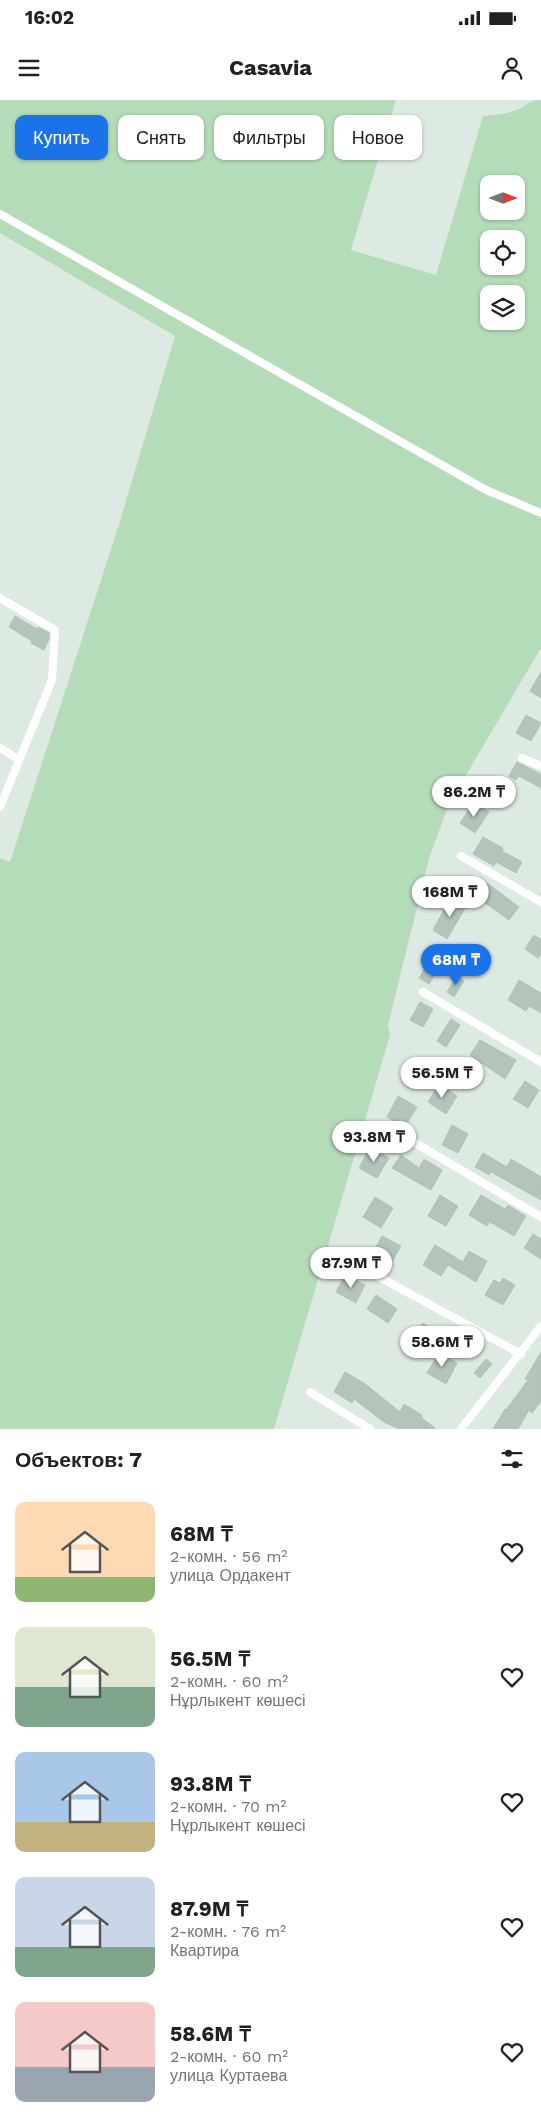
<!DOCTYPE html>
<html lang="ru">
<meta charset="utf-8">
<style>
:root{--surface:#fff;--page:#f2f2f2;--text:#202124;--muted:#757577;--accent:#1a73e8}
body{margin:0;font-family:"Work Sans",sans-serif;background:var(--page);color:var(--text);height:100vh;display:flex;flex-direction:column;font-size:19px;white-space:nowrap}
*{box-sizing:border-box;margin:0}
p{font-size:16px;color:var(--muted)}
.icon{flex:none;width:28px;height:28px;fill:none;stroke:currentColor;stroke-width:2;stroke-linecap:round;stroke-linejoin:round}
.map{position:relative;height:1329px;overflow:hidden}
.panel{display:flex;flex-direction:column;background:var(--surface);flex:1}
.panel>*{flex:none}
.top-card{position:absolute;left:15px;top:15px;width:511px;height:45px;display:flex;gap:10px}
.needle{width:32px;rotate:90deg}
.controls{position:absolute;left:480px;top:75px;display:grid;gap:10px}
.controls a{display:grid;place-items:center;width:45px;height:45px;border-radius:10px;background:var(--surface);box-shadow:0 1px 4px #0004;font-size:25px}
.price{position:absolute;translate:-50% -42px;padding:0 11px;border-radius:18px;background:#fff;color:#222;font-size:16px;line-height:32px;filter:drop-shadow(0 1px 2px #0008)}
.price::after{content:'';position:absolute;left:50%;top:30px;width:15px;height:11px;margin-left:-8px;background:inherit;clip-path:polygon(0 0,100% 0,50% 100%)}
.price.active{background:var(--accent);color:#fff}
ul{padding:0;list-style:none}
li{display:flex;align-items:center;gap:15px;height:125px;padding:0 15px}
li span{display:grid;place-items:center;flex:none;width:140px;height:100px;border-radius:10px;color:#555}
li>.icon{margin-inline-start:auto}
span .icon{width:60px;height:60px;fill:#fffc;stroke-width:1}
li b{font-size:21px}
h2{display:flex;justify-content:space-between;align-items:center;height:60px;padding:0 15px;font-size:21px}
.tag{padding:0 18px;border-radius:10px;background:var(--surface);box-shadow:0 1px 4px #0004;font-size:18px;line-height:45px}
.tag.active{background:var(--accent);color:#fff}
.status{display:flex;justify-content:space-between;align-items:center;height:35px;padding:0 25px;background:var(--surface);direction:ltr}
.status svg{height:14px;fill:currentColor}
header{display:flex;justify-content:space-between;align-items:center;height:65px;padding:0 15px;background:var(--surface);font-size:22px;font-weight:700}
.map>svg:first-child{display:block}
.green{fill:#b5dcb8;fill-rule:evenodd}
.building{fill:#b3c4ba;stroke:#b0c3b8}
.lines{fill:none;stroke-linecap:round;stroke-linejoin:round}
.street{stroke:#fff;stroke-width:8}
</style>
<div class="status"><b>16:02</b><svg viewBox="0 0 49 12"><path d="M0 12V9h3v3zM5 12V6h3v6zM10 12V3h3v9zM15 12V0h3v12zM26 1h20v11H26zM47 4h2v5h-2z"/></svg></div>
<header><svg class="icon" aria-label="menu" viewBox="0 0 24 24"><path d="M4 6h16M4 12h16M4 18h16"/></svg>Casavia<svg class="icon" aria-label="person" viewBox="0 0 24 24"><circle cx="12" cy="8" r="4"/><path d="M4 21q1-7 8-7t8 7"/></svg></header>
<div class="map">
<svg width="541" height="1329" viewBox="0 0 541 1329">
<rect width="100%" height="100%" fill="#ddeae2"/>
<path class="green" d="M0,0H396L351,150L436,175L483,16C495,15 508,14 519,9C528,4 530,0 541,0V548L450,702L430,755L388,925L390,935L274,1329H0V758L10,762L121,418L175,236L0,133ZM489,84H516V111H489ZM489,139H516V166H489ZM489,194H516V221H489Z"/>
<g class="building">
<path d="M15,516L37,529L38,527L49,533V539L44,550L31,543L32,541L9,527Z"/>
<path d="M541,572V598L530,591Z"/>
<path d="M526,615L541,623L531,641L516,633Z"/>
<path d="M517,662L541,674V688L519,676L516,680L509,676Z"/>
<path d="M474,702L489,712L475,733L460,723Z"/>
<path d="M483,737L503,748L502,751L522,762L516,773L496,762L494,766L473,754Z"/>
<path d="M487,783L519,807L509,820L477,797Z"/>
<path d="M451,797L467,805L447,839L433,830Z"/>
<path d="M534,835L541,840V854L538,858L525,849Z"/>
<path d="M433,855L443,861L429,884L419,878Z"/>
<path d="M457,876L464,881L454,897L447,892Z"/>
<path d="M519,880L541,893V913L529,906L526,911L508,900Z"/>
<path d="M420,902L433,909L423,927L410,920Z"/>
<path d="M451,919L460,925L446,947L437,941Z"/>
<path d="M480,940L516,960L505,979L470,955Z"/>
<path d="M525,981L539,990L528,1008L513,999Z"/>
<path d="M439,984L457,996L446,1014L428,1002Z"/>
<path d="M398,996L417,1007L405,1027L387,1017Z"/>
<path d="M452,1025L468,1034L458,1053L442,1045Z"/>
<path d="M370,1047L389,1058L377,1078L359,1068Z"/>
<path d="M483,1053L507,1067L511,1059L541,1077V1100L491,1072L489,1075L475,1067Z"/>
<path d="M401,1055L419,1068L424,1059L442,1070L431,1090L392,1068Z"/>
<path d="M440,1095L458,1106L446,1126L428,1116Z"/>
<path d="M481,1095L505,1109L508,1105L526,1116L514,1136L490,1122L487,1126L469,1115Z"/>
<path d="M375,1097L393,1108L381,1128L363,1117Z"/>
<path d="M533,1134L541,1139V1159L524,1148Z"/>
<path d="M382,1136L401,1146L389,1167L371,1156Z"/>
<path d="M435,1145L463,1162L469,1151L487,1161L476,1182L448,1165L441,1176L423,1165Z"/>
<path d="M345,1175L365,1185L356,1203L336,1192Z"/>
<path d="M503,1178L515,1185L503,1205L485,1195L494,1180L500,1183Z"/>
<path d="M376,1195L397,1209L388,1223L367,1209Z"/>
<path d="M423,1223L441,1235L431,1250L413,1238Z"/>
<path d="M541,1252V1301L532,1313L529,1310L518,1329H493L505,1309L506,1310L528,1280L525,1279Z"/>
<path d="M439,1253L457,1263L446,1284L427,1273Z"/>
<path d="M486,1259L492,1264L480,1278L474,1273Z"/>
<path d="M345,1272L364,1283L400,1312L404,1304L422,1315L421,1317L436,1329H399L384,1322L354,1299L352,1303L334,1292Z"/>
</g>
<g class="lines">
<g class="street">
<path d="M0,114L486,390L541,413"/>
<path d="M0,498L55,530L52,580L0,707"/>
<path d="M0,648L18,659"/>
<path d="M522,658L541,666"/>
<path d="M461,756L541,802"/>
<path d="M423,892L541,962"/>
<path d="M395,1031L541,1117"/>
<path d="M346,1159L521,1254"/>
<path d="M310,1292L370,1329"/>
<path d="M461,1329L541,1226"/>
</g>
</g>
</svg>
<div class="controls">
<a><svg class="needle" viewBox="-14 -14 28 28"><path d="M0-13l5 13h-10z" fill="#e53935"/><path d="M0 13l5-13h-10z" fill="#757577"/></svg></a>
<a><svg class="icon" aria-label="locate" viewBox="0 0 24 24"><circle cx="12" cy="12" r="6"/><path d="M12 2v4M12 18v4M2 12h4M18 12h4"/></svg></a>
<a><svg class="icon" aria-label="layers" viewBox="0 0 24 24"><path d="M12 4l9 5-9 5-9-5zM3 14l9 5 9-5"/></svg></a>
</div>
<b class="price" style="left:474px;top:718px">86.2M ₸</b>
<b class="price" style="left:450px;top:818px">168M ₸</b>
<b class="price active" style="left:456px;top:886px">68M ₸</b>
<b class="price" style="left:442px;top:999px">56.5M ₸</b>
<b class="price" style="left:374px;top:1063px">93.8M ₸</b>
<b class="price" style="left:351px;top:1189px">87.9M ₸</b>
<b class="price" style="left:442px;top:1268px">58.6M ₸</b>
<div class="top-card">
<a class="tag active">Купить</a>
<a class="tag">Снять</a>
<a class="tag">Фильтры</a>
<a class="tag">Новое</a>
</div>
</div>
<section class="panel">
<h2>Объектов: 7<svg class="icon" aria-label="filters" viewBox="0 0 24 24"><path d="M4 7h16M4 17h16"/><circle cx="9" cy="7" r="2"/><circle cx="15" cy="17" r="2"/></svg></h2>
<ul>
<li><span style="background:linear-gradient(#ffd9b3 75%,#8fb573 0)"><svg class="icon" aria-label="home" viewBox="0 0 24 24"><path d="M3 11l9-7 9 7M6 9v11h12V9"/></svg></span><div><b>68M ₸</b><p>2-комн. · 56 m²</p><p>улица Ордакент</p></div><svg class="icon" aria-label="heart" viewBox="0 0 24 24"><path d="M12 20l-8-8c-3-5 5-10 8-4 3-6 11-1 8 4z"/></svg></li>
<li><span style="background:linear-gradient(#dfe7d0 60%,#7fa58c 0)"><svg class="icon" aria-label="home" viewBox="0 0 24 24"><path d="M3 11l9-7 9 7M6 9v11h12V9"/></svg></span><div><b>56.5M ₸</b><p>2-комн. · 60 m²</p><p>Нұрлыкент көшесі</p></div><svg class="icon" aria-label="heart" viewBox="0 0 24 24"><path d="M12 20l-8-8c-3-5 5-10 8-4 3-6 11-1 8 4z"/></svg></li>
<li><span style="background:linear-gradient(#a9c7e8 70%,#c2b280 0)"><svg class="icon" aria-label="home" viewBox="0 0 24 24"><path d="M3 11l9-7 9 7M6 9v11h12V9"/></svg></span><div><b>93.8M ₸</b><p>2-комн. · 70 m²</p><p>Нұрлыкент көшесі</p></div><svg class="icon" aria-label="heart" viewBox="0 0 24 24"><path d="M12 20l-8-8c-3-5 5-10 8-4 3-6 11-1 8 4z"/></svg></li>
<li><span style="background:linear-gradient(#c9d6e8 70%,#7fa58c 0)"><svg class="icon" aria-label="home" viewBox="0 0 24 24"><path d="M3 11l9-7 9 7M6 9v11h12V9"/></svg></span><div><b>87.9M ₸</b><p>2-комн. · 76 m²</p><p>Квартира</p></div><svg class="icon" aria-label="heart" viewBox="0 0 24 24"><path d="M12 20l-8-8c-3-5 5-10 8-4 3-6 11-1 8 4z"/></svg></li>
<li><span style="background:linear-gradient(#f6c9c9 65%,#9aa5b1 0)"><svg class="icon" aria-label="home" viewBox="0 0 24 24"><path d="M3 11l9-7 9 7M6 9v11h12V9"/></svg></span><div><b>58.6M ₸</b><p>2-комн. · 60 m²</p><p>улица Куртаева</p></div><svg class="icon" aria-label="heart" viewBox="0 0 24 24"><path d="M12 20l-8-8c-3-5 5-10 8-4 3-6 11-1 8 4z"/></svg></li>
</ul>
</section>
